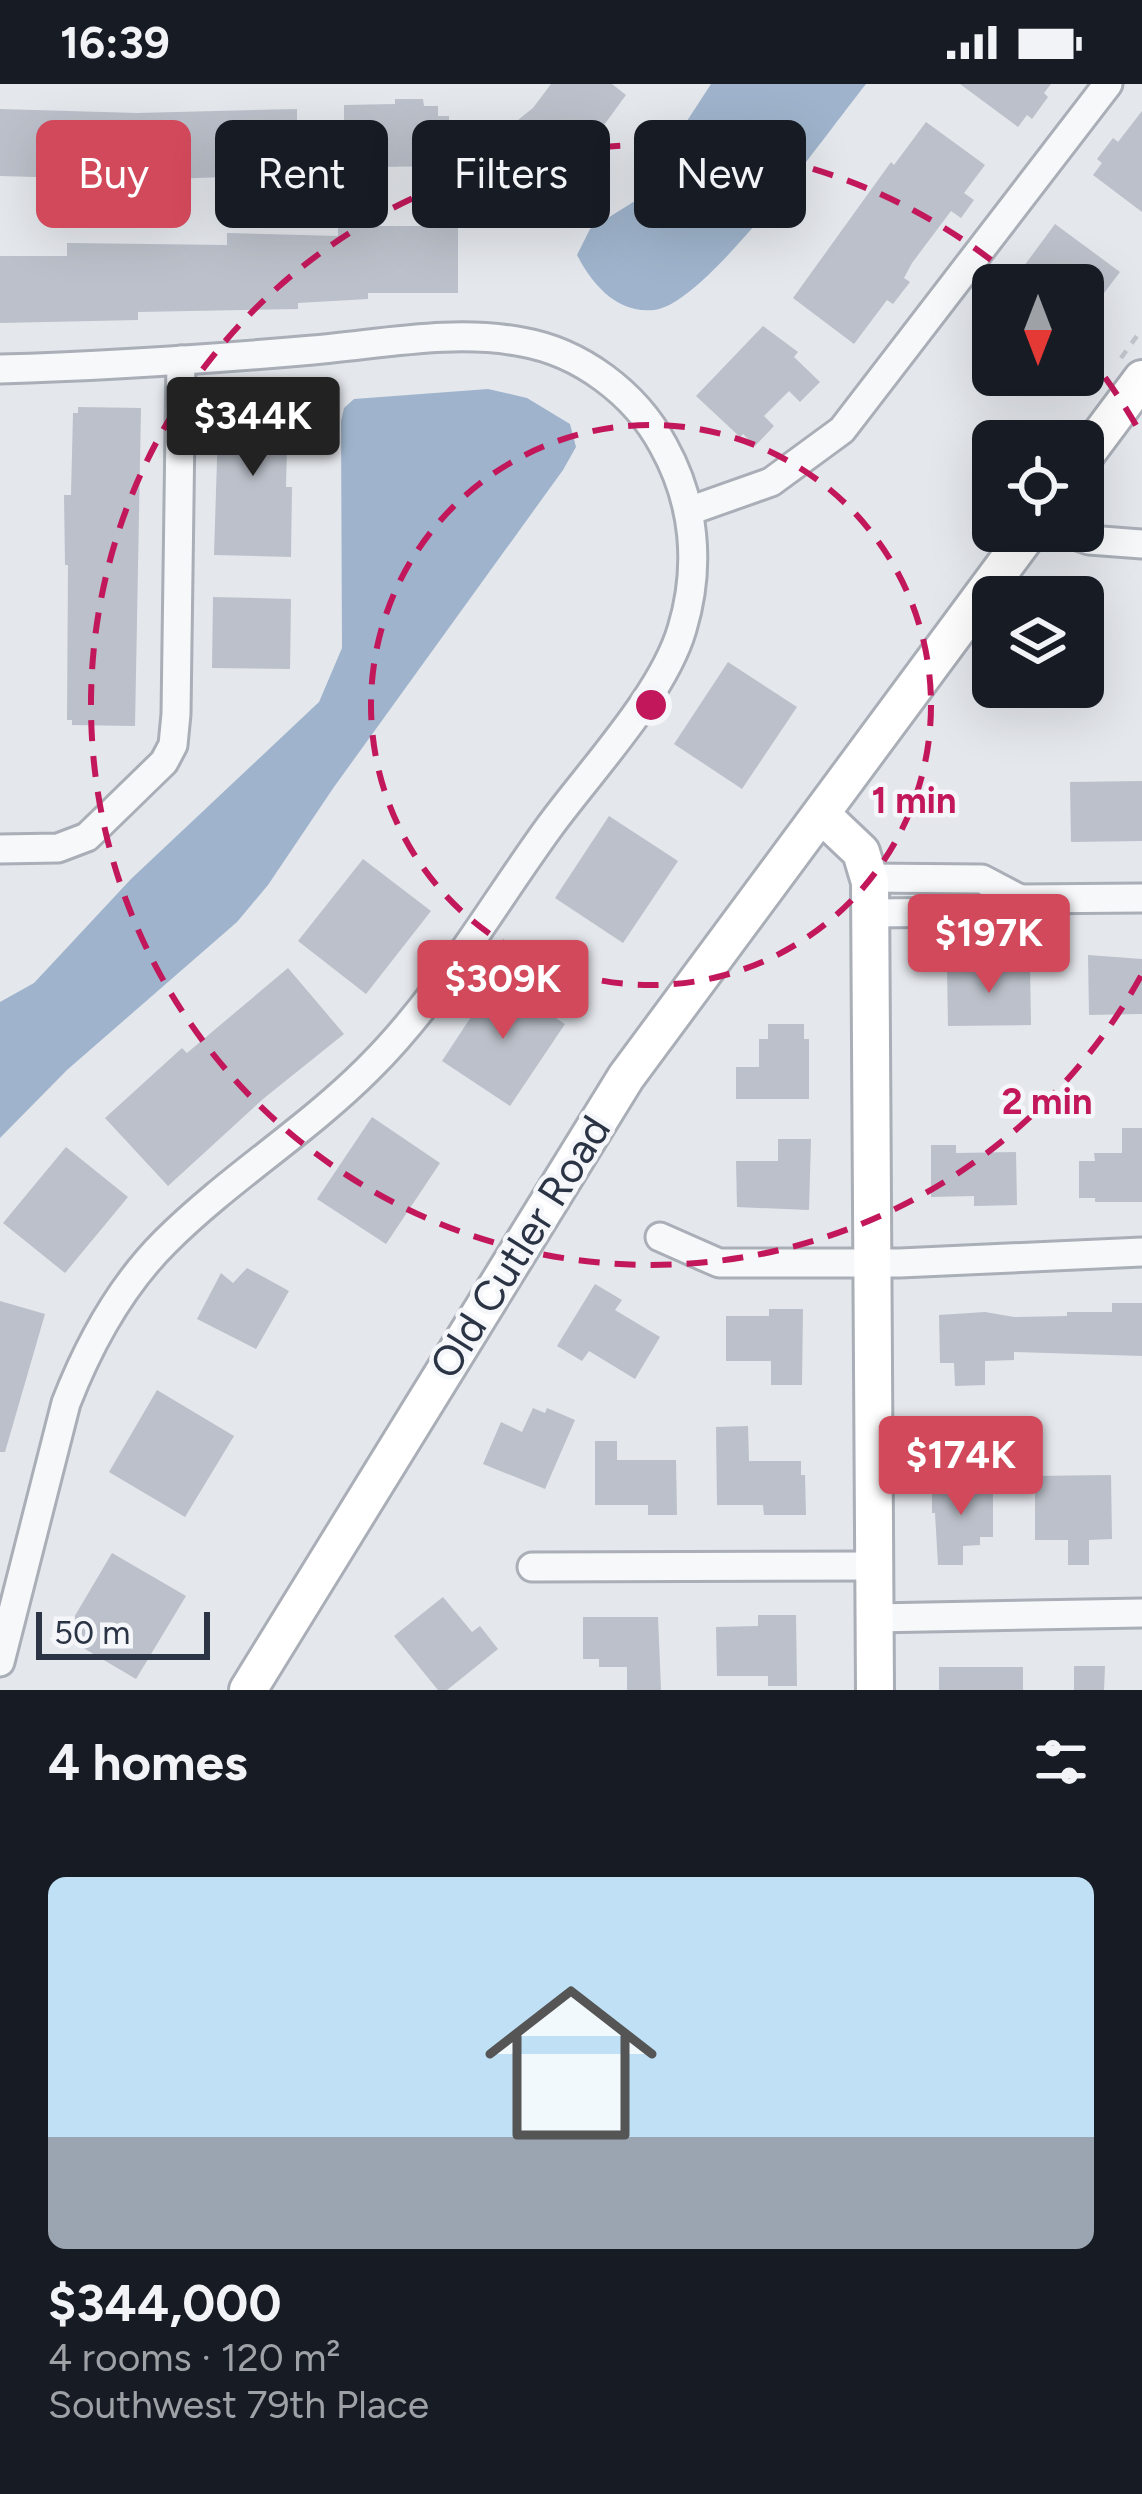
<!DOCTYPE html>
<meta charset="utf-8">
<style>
:root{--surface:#171b24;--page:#20242c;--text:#f1f3f6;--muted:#9ea1a6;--line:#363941;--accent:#d1495b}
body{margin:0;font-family:Figtree,sans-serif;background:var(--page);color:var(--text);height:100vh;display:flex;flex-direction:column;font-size:45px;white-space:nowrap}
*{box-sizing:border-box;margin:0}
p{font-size:39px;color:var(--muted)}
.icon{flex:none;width:66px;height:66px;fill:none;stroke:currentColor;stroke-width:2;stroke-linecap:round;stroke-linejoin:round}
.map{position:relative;height:1606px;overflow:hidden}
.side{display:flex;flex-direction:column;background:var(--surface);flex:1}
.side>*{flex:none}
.guide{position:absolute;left:36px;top:36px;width:1071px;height:108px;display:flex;gap:24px}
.needle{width:78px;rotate:180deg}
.buttons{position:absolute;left:972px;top:180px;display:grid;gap:24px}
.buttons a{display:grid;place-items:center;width:132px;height:132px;border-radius:18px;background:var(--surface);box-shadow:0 12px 48px #0002;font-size:60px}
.scale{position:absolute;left:36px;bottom:30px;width:174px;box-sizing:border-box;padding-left:12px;border:6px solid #2b3445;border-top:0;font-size:33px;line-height:42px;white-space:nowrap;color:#2b3445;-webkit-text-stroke:9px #f4f6f9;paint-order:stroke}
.price{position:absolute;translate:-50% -102px;padding:0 27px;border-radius:12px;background:var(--accent);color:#fff;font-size:39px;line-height:78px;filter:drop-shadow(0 3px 6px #0008)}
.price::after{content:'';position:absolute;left:50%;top:72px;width:36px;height:27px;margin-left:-18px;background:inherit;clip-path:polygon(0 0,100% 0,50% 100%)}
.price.current{background:#222;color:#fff}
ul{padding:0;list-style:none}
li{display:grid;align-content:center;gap:24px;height:636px;padding:0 48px}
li+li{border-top:3px solid var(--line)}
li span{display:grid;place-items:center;height:372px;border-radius:18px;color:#555}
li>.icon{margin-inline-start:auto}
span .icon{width:216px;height:216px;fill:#fffc;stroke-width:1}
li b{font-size:51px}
h2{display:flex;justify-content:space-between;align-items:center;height:144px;padding:0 48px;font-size:51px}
.chip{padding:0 42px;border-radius:18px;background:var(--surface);box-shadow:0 12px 48px #0002;font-size:42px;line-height:108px}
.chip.current{background:var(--accent);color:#fff}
.status{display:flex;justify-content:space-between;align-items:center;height:84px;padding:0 60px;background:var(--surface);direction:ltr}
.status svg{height:33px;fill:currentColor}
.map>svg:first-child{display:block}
.water{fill:#9fb4cc}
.building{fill:#bbc0ca}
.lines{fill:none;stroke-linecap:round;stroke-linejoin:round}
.street-casing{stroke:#a9aeb7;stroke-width:33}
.secondary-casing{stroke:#a9aeb7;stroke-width:42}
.path{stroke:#c2c5cb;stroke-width:4.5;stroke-dasharray:9 9;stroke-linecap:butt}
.street{stroke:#f7f8fa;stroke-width:27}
.secondary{stroke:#fff;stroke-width:36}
.ring{fill:none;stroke:#c2185b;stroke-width:6;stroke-dasharray:21 15}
.labels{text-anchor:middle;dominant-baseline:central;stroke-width:9;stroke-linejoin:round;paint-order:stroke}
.street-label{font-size:42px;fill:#2b3445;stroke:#f4f6f9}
.centre{fill:#c2185b;stroke:#f4f6f9;stroke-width:6}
.ring-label{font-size:36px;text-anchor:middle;font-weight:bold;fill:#c2185b;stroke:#f4f6f9;stroke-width:9;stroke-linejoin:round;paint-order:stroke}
</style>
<div class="status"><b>16:39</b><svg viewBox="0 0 49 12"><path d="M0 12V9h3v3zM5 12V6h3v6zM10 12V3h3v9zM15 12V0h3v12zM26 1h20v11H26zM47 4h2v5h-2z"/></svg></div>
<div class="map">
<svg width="1142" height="1606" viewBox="0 0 1142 1606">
<rect width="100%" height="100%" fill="#e4e7ec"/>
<g class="water">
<path d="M711,0H866C829,46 706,221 654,226C617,230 592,200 577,171L590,145L635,117Z"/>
<path d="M488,305L527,314L570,340L576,363L563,386L334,703L268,801L237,838L67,986L0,1054V918L34,899L131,795L319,618L342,564L341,337L344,324L354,315Z"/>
</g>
<g class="building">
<path d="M551,0H612L626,11L582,71L508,129L467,77L533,24Z"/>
<path d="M960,0H1051L1044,9L1048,13L1032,35L1027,31L1018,43Z"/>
<path d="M395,15H423L424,22H438V32H449L450,82L377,83V93L297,90L146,96L0,92V25L137,29L297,25V46H344V21L395,20Z"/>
<path d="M1142,27V128L1093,91L1102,79L1097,75L1113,54L1118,58Z"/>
<path d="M926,38L985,81L964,109L974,116L961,134L951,127L912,179L904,194L910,198L893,220L887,216L854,260L793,214L891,78L894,81Z"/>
<path d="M1055,140L1120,188L1083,237V201H1010Z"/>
<path d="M338,142H458V209H368V215L298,219V225L138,228V236L0,239V172H67V159L227,161V149L338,152Z"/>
<path d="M763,242L798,268L794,273L820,298L800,318L789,307L764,332L774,342L755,362L743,350L740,353L696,312Z"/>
<path d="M219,313L282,314V320H288L286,403H292L291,473L214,471Z"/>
<path d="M78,323L141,324L135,642L72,641V636H67L68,481H65L64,411H71L73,329H78Z"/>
<path d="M213,513L291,515L290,585L212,584Z"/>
<path d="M728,578L797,623L742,705L674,660Z"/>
<path d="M1142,697V757L1071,758L1070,698Z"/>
<path d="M609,732L678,777L623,859L555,814Z"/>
<path d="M363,775L431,827L366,910L298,857Z"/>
<path d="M1088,871L1142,875V930L1089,931Z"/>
<path d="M1030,882L1031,941L948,942L947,883Z"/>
<path d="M288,884L344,950L263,1015L168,1102L105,1034L182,964L187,969Z"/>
<path d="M496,895L565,940L510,1022L442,977Z"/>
<path d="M768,940H804V955H809V1015H736V983H759V955H768Z"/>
<path d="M372,1033L440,1079L386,1160L317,1115Z"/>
<path d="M1122,1044H1142V1118H1095V1114H1079V1077H1095L1094,1069H1122Z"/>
<path d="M778,1055H811L809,1126L737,1123L736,1077H778Z"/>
<path d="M931,1061H956V1069L1016,1068L1017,1121L974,1122V1112L931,1113Z"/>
<path d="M66,1063L128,1113L65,1189L3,1139Z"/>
<path d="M247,1184L289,1207L256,1265L197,1235L221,1189L233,1199Z"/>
<path d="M595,1200L622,1216L615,1226L660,1253L635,1295L589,1267L582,1277L557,1262Z"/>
<path d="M0,1217L45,1230L5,1368H0Z"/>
<path d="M1112,1219H1142V1272L1014,1268V1276L985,1277V1301L955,1302L954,1279H940L939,1231L985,1228L1014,1233L1067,1232V1228H1112Z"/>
<path d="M769,1225H803L802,1301H771V1277H726V1232H769Z"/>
<path d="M157,1306L234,1352L185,1433L109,1388Z"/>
<path d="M533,1324L545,1329L547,1324L575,1336L545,1405L483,1380L501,1338L522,1348Z"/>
<path d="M748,1342L749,1377H801V1391H805L806,1431H764L763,1421H717L716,1343Z"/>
<path d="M595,1357H617V1376H676L677,1431H648V1421H595Z"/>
<path d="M1111,1391L1112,1455L1089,1456V1481H1068V1456H1035V1392Z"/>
<path d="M937,1394H960V1400H993V1453H980V1461L963,1462V1481H938L935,1429H932V1409H937Z"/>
<path d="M112,1469L186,1512L136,1595L63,1552Z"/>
<path d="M443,1513L472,1548L480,1542L498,1565L447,1606H438L394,1552Z"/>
<path d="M758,1531H796L797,1602H768V1592H717L716,1543L758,1542Z"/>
<path d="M583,1533H658L661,1606H627V1583H599V1575H583Z"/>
<path d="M1074,1582H1105L1104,1606H1074Z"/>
<rect x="939" y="1583" width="84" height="23"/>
</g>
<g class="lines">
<defs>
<g id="street">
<path d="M0,285C105,282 209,275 313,266C382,260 454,245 522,258C580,268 635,309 663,361C695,418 701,482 682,545C663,610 591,686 550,742C491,823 440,914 368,985C305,1048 228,1095 165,1158C120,1203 89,1260 66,1319L0,1578"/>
<path d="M689,427L771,398L842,346L1108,0"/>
<path d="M1063,447L1089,456L1142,460"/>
<path d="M0,765L58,764L87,753L164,678L173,661L176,630L181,276"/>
<path d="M869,794L982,795L1020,815"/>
<path d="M870,829L977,828L996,826L1020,815L1142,814"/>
<path d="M660,1153L719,1179H900L1142,1168"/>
<path d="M532,1483L873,1482"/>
<path d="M874,1534L1142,1529"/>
</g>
<g id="secondary">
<path d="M1083,374L1142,295"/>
<path d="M822,731L861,768L870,798L875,1606"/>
<path d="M248,1606L626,993L1030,447"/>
</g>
</defs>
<use href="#street" class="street-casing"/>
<use href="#secondary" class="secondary-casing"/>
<path class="path" d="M1121,274L1142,245"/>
<use href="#street" class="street"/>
<use href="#secondary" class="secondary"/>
</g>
<g class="ring">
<circle cx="651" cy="621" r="280"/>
<path d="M1141 892A560 560 0 1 1 1018 198M1083 265A560 560 0 0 1 1141 350"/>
</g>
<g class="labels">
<g class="street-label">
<text transform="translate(520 1163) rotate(-58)">Old Cutler Road</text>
</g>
</g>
<circle cx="651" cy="621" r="18" class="centre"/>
<g class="ring-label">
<text x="914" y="729">1 min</text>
<text x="1047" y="1030">2 min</text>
</g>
</svg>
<div class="buttons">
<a><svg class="needle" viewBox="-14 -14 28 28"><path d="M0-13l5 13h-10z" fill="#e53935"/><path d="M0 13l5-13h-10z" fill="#9ea1a6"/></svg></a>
<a><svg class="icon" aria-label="locate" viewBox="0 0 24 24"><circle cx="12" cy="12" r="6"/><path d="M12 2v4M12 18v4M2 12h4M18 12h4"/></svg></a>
<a><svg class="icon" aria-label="layers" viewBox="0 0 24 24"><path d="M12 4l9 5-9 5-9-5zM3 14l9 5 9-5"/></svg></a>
</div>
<div class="scale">50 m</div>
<b class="price current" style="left:253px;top:395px">$344K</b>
<b class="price" style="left:989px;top:912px">$197K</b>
<b class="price" style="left:503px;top:958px">$309K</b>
<b class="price" style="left:961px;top:1434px">$174K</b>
<div class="guide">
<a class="chip current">Buy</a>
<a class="chip">Rent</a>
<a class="chip">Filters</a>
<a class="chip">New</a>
</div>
</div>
<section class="side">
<h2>4 homes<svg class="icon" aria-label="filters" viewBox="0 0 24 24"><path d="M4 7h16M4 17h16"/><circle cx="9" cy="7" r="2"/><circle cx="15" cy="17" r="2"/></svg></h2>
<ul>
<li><span style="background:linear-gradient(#bfe0f5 70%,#9aa5b1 0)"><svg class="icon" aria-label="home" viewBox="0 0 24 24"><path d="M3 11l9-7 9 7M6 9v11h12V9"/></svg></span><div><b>$344,000</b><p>4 rooms · 120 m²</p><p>Southwest 79th Place</p></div></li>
</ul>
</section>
